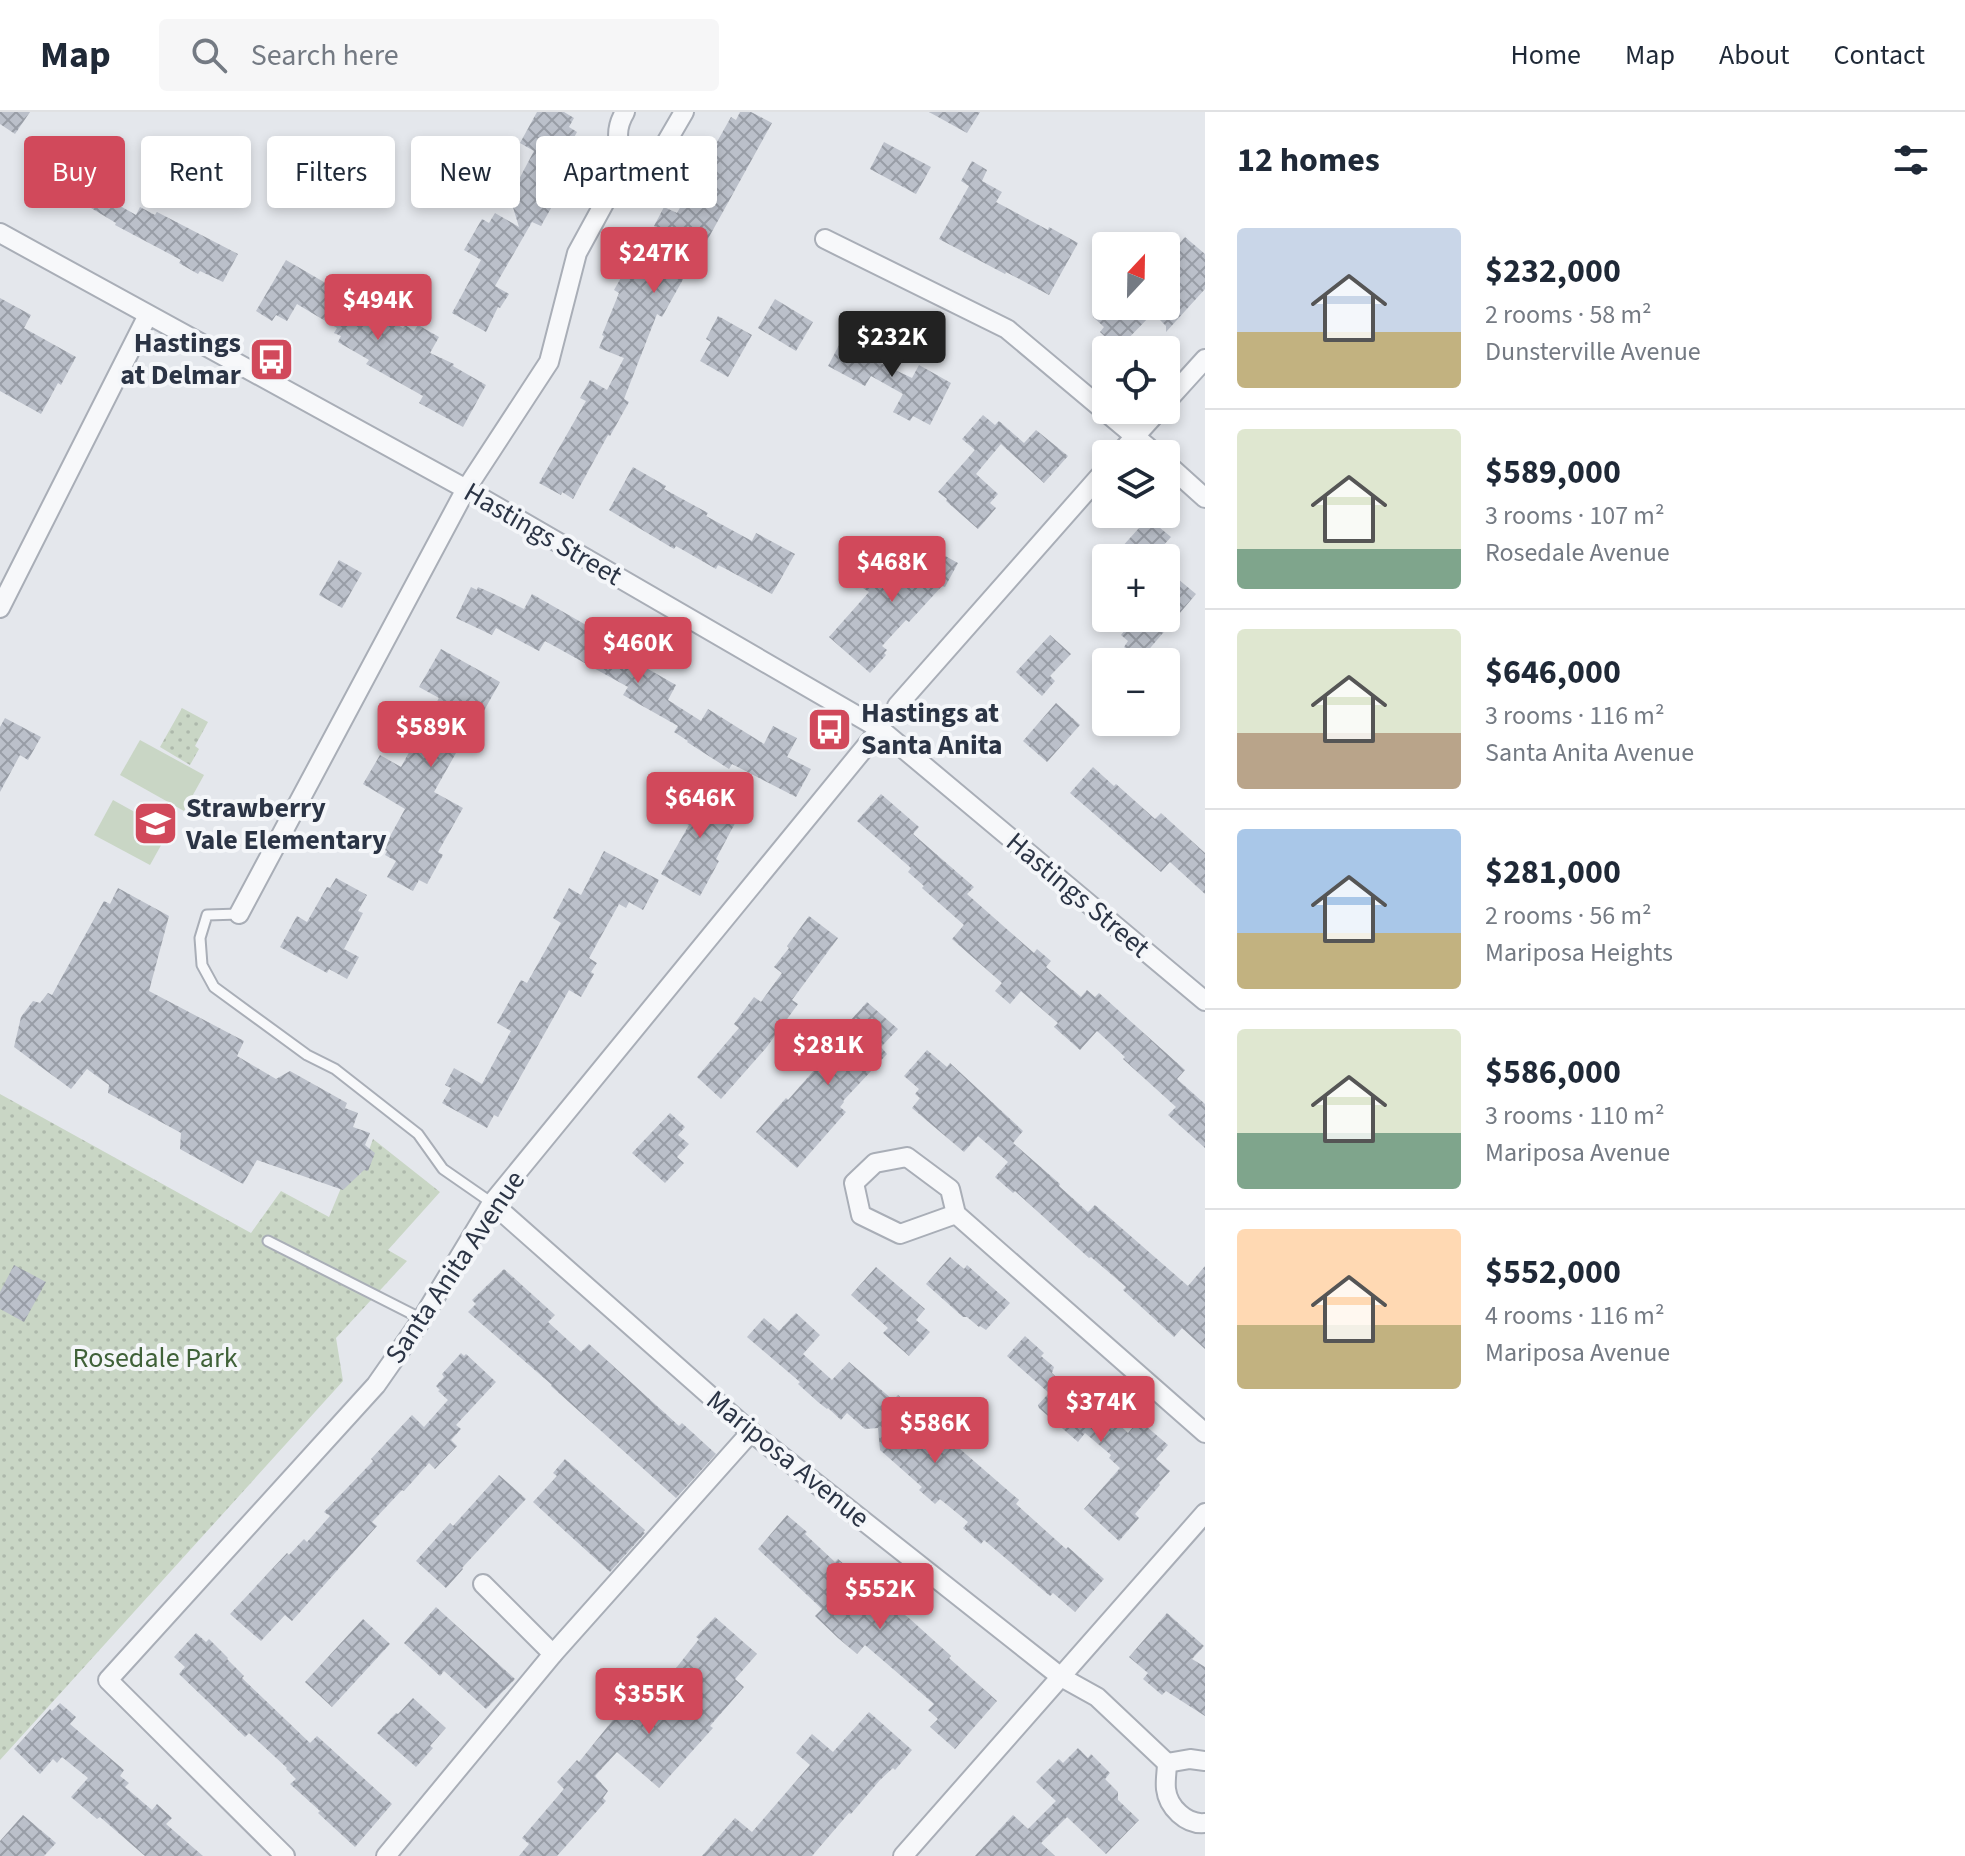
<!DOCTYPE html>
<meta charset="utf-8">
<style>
:root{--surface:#fff;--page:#f6f6f7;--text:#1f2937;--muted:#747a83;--line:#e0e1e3;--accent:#d1495b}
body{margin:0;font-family:"Source Sans 3",sans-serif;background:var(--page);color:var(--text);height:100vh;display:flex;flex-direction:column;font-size:30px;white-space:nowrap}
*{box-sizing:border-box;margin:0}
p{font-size:26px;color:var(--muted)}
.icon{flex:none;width:44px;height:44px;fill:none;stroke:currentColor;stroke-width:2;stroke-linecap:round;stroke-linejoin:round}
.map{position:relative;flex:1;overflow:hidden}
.drawer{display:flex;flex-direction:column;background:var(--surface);width:760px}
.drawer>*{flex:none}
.top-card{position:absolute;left:24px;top:24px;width:760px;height:72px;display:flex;gap:16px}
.needle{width:52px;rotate:22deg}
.controls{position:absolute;left:1092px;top:120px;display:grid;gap:16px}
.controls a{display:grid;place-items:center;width:88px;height:88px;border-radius:8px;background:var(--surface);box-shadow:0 4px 12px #0003;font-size:40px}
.price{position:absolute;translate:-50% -68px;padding:0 18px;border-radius:8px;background:var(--accent);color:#fff;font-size:26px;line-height:52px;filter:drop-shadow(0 2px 4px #0008)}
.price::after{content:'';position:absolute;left:50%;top:48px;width:24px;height:18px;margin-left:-12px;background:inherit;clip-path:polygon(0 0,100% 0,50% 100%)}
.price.selected{background:#222;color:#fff}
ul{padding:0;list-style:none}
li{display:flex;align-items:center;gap:24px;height:200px;padding:0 32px}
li+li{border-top:2px solid var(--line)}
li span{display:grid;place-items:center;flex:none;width:224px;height:160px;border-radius:8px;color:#555}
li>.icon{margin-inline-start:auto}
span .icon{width:96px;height:96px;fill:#fffc;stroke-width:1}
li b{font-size:34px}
h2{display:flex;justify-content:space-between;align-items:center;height:96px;padding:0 32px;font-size:34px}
.pill{padding:0 28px;border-radius:8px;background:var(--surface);box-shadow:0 4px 12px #0003;font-size:28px;line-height:72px}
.pill.selected{background:var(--accent);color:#fff}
header{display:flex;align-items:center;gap:48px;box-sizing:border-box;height:112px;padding:0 40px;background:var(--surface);border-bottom:2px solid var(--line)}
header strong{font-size:38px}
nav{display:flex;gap:44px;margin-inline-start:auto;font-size:28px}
.search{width:560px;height:72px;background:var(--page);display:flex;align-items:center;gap:20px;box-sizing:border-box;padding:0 28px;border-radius:8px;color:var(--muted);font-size:30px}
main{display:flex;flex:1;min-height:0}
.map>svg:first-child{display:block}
.green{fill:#c9d6c5}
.park{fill:url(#park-dots)}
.building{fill:url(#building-cross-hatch)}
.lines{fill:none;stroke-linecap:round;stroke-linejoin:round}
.service-casing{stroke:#a9aeb7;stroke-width:13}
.minor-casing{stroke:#a9aeb7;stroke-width:22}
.service{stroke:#f7f8fa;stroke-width:9}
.minor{stroke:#f7f8fa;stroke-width:18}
.labels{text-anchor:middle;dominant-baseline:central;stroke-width:8;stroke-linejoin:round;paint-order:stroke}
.poi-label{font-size:28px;font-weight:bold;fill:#2b3445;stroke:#f4f6f9;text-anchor:start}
.street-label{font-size:28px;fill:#2b3445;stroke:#f4f6f9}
.park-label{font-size:28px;fill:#3f6138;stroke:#f4f6f9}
</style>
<header>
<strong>Map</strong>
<div class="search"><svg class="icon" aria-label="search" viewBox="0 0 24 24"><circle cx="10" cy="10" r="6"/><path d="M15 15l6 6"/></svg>Search here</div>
<nav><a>Home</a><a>Map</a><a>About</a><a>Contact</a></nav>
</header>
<main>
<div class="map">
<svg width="1205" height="1744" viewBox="0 0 1205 1744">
<defs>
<pattern id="park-dots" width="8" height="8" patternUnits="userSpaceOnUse" patternTransform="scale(2)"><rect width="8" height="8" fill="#c9d6c5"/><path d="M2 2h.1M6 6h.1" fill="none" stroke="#adb8ab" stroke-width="1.8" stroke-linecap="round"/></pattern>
<pattern id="building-cross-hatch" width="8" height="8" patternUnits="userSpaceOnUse" patternTransform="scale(2)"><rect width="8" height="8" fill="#bbc0ca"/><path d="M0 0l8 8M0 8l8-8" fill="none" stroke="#989da6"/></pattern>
</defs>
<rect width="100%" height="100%" fill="#e4e7ec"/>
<g class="green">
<path d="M140,628L204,663L184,699L120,663Z"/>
<path d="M113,688L169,719L150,753L94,723Z"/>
</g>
<g class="park">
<path d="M182,596L208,610L195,634L199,637L190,653L160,635Z"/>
<path d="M0,982L251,1121L281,1079L329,1105L348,1059L360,1063L373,1027L440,1080L388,1138L407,1149L336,1226L343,1269L0,1648Z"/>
</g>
<g class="building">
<path d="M0,0H30L15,22L0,12Z"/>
<path d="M537,0H564L574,6L569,15L577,20L572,29L575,30L553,67L564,73L541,114L532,110L495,174L509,182L500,196L498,195L486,220L452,201L481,148L464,138L482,107L489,111L495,101L519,115L508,79L511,72L517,71L534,39L520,31Z"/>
<path d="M740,0H751L772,11L693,154L691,153L662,205L657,202L624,287L629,290L610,324L608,323L573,387L562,380L561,383L539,371L586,289L580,286L590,268L607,278L624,246L599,236L604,224L602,223L619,181L614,178L634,143L641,147L658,116L654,114L664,95L677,101L731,5L736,8Z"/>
<path d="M929,0H980L967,21Z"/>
<path d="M884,30L931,55L916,82L870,57Z"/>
<path d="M972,49L987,58L982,69L1002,80L996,90L1048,118L1049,115L1078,131L1049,183L1006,160L1005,162L939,127L969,74L961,69Z"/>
<path d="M77,51L113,73L106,86L136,103L140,95L155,103L157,100L238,142L223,170L200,159L198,162L179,151L181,148L115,113L116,111L61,78Z"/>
<path d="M1185,125L1205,142V177L1166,220V214L1153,201L1118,237L1100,220L1104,215L1093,205L1104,194H1166V147Z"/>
<path d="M286,148L403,216L405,213L414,219L418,213L439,225L430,241L454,252L453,254L486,273L463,315L419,291L423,284L366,252L369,248L338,230L341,224L334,221L337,216L297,192L287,209L276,203L272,209L256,199Z"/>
<path d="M0,186L31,203L24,216L76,245L62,271L61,273L58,271L41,302L0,279Z"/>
<path d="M775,187L813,210L796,239L758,216Z"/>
<path d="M718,204L752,223L728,265L700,249L711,230L706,227Z"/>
<path d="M846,220L883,240L878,250L912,266L919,253L951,271L930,313L913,304L910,309L893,300L903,282L871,264L865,274L828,254Z"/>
<path d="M983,303L995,313L999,309L1024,331L1036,318L1068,344L1044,371L1001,332L976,362L998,382L990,391L996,396L978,417L946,389L947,387L938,380L975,338L962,327Z"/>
<path d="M633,355L666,374L664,377L708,401L706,404L752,429L756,421L795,442L772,482L726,457L718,453L716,457L676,434L674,437L609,398Z"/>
<path d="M1148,406L1171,425L1152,446H1112Z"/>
<path d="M918,429L958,451L945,475L942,474L909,510L906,508L882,534L887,538L884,541L886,543L870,561L829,525L869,480L863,476L887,450L900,462Z"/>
<path d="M339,448L362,461L342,496L319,483Z"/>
<path d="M1166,457L1196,482L1140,548L1124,535L1128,529L1121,523L1135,506H1166Z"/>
<path d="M471,475L477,478L478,475L494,482L524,497L532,482L600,521L602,518L626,531L620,541L676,573L668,588L701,609L708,597L764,632L773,614L797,626L787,645L811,657L796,685L732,652L729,657L687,630L688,629L674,620L678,614L623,583L628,575L545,529L539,539L496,516L492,523L456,506Z"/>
<path d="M1050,523L1071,542L1050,564L1055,569L1042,584L1016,560Z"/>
<path d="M441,537L500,570L481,604L478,602L434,680L463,696L438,740L443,743L427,772L419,768L413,779L387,765L396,749L385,743L387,739L383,737L405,697L363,672L380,643L401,655L439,586L419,575Z"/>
<path d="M1056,591L1080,613L1047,650L1023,629Z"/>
<path d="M5,606L41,625L28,648L20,643L0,680V615Z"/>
<path d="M1093,655L1114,674L1116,672L1155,707L1161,701L1205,741V782L1170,750L1161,760L1070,681Z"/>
<path d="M694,674L741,700L716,747L719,749L700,784L661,762L689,713L676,706Z"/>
<path d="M881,682L919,715L913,722L974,775L967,782L1034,841L1037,837L1051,849L1046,855L1081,885L1087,878L1095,885L1099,881L1185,958L1177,967L1205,992V1036L1168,1003L1176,995L1123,947L1125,945L1097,919L1080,938L1054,915L1058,911L1021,879L1010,892L995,879L1002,871L952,827L964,813L922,776L924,774L908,760L911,756L857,709Z"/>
<path d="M604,739L659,768L643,798L629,790L626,796L619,792L589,846L597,851L591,860L594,862L581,885L569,878L498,1005L494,1003L487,1016L442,991L451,976L445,973L454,956L482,972L511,919L497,911L521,868L527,871L561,811L553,806L569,776L581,783Z"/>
<path d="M336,766L367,783L358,799L363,801L344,837L359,845L347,867L329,857L327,861L280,835L297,804L307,810L327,775L330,776Z"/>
<path d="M118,776L169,804L149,879L244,929L237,944L276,967L290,959L347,991L345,996L358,1001L353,1015L370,1021L365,1033L375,1041L368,1059L364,1058L343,1078L257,1048L243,1072L180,1037L181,1021L108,981L109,973L87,957L71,977L14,935L21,905L33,889L40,891L48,881L52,883L104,789L110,792Z"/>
<path d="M809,804L838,826L792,888L798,892L766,936L721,987L697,965L739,916L734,912L754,885L761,890L782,861L774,855L789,836L787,834Z"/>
<path d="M867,890L898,917L881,935L887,942L843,989L844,990L840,995L846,1000L797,1056L756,1020L786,986L788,988L837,932L833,928Z"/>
<path d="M927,938L947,955L950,951L1023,1019L1013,1031L1060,1072L1059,1074L1088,1100L1095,1093L1188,1174L1205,1154V1237L1182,1216L1174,1225L1123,1178L1126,1175L1091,1145L1089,1146L1015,1079L1013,1081L995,1065L1008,1050L978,1024L964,1040L912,996L920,986L915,982L919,977L904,964Z"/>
<path d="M670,1001L685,1015L678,1023L689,1032L677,1045L684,1051L665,1071L632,1041Z"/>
<path d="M950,1145L964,1157L967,1153L1010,1191L986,1218L980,1214L979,1215L967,1205H963L926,1172Z"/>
<path d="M14,1153L46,1170L24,1210L0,1197V1180Z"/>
<path d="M876,1155L925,1197L916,1208L930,1220L909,1244L883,1221L888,1216L851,1183Z"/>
<path d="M504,1157L555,1203L548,1210L581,1240L589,1232L679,1314L682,1311L716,1342L676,1386L551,1274L552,1273L468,1200L476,1192L472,1188Z"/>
<path d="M796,1201L820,1223L803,1242L832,1268L849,1250L893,1288L898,1283L945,1324L947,1321L962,1334L960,1337L1019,1388L1016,1392L1066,1437L1068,1435L1104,1467L1075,1500L1053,1481L1050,1484L984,1428L981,1432L963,1416L968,1410L940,1387L935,1392L919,1378L922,1375L880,1338L878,1316L865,1317L847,1301L841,1308L828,1296L827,1297L818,1290L798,1272L800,1270L747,1225L764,1206L779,1219Z"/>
<path d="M1025,1224L1044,1241L1041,1244L1054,1255L1052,1261L1082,1289L1087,1284L1128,1321L1139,1308L1168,1333L1156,1347L1170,1359L1159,1371L1160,1373L1135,1402L1139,1406L1119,1429L1084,1397L1120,1356L1109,1346L1111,1343L1085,1321L1078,1330L1039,1296L1038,1293L1049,1281L1007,1244Z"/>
<path d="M461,1241L464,1244L466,1242L496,1270L456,1313L461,1317L451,1328L457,1334L435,1357L429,1351L404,1379L402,1378L372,1410L377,1414L292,1509L285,1503L261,1529L230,1502L287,1441L289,1443L304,1427L307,1430L330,1404L324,1400L373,1349L371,1347L412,1303L424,1315L448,1288L438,1279L440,1278L436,1274L444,1265L442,1262Z"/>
<path d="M565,1347L645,1418L643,1420L645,1421L610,1460L533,1390L557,1364L553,1361Z"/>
<path d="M499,1363L526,1387L462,1456L463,1457L446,1476L416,1449L450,1411L453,1414Z"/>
<path d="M787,1403L807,1420L805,1422L835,1450L838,1447L862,1468L860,1470L887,1493L890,1491L910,1507L951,1544L949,1546L997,1589L955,1637L930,1615L938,1607L928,1598L934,1592L865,1533L857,1542L838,1526L815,1504L822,1497L758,1437Z"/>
<path d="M436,1495L515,1567L486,1597L444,1559L440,1564L404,1531Z"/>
<path d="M1167,1501L1204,1534L1192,1547L1205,1555V1604L1166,1579L1162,1583L1143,1567L1148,1561L1129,1545Z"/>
<path d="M715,1505L757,1542L735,1567L744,1575L710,1614L713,1616L659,1676L617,1640L595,1664L608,1679L603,1686L606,1689L557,1744H519L529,1732L522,1726L564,1677L557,1670L577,1648L579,1650L621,1598L634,1609L651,1592L676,1563L673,1560L699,1527L696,1525Z"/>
<path d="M363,1507L390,1532L332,1595L305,1570Z"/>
<path d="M196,1521L206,1530L209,1527L228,1546L227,1547L244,1564L242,1566L310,1631L317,1624L392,1692L355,1735L318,1701L320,1699L290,1672L296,1667L286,1657L287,1656L249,1621L245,1625L179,1562L185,1555L174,1545Z"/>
<path d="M413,1586L446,1616L430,1634L433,1636L416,1655L377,1621L396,1601L398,1602Z"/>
<path d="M60,1591L76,1605L70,1612L124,1658L120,1664L129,1671L125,1675L152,1698L157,1692L172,1706L166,1712L203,1744H145L100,1705L97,1707L71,1685L88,1666L62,1645L57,1651L53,1647L40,1662L14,1637L50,1597L52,1599Z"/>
<path d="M869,1600L912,1638L895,1658L893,1656L880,1668L851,1702L849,1701L812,1744H702L735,1706L752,1720L810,1653L796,1641L812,1622L833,1640Z"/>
<path d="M1078,1636L1088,1646L1091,1642L1110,1661L1105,1667L1118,1680V1688L1139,1708L1106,1742L1067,1705L1041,1731L1055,1744H975L1013,1703L1028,1717L1056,1689L1036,1670L1059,1647L1063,1651Z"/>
<path d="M23,1703L56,1731L44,1744H0V1729Z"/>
</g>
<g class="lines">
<defs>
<g id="service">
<path d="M239,802L207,803L200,826L202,853L214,875L307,943L335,957L418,1022L443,1057L492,1091"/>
<path d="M268,1129L422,1207"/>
</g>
<g id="minor">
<path d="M625,0C613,20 619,32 625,53"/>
<path d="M0,121L466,377L880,617L1205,889"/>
<path d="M825,127L1007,217L1156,342"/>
<path d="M1166,290L1205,247"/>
<path d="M1119,342L1159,298"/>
<path d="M1166,351L1205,386"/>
<path d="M0,496L148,203"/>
<path d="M897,594L1106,357"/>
<path d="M239,802L466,377L549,250L577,141L625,53L650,46L663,36L684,0"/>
<path d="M492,1091L751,1320L1061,1565L1097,1585L1167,1651"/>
<path d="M956,1102L900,1122L861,1103L854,1071L875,1051L907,1045L950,1077L956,1102L1205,1321"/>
<path d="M483,1472L553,1542"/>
<path d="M1167,1651C1167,1659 1165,1668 1166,1677C1168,1695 1186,1713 1205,1711"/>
<path d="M1167,1651L1190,1647L1205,1649"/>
<path d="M285,1744L108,1568L376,1273L422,1207L492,1091L880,617"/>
<path d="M386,1744L553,1542L751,1320"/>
<path d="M903,1744L1205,1401"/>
</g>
</defs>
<use href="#service" class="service-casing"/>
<use href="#minor" class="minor-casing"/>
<use href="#service" class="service"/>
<use href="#minor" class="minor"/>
</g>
<defs>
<symbol id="bus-square" viewBox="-11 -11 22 22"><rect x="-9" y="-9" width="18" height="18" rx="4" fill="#d1495b" stroke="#f4f6f9"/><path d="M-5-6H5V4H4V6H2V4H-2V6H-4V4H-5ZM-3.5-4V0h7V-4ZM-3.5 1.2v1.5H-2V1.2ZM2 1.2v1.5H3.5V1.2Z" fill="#fff"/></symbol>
<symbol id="school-square" viewBox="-11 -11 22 22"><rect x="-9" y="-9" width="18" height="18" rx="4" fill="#d1495b" stroke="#f4f6f9"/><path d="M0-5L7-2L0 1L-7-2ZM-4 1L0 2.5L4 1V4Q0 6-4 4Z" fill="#fff"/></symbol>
</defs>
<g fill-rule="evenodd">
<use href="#bus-square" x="246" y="222" width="51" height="51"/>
<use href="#bus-square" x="804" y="592" width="51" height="51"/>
<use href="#school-square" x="130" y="686" width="51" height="51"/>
</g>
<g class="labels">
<g class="poi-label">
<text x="241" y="231" text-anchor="end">Hastings<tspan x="241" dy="32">at Delmar</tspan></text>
<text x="861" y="601">Hastings at<tspan x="861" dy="32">Santa Anita</tspan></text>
<text x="186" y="696">Strawberry<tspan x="186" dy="32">Vale Elementary</tspan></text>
</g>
<g class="street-label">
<text transform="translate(543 422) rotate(30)">Hastings Street</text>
<text transform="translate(1078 783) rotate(40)">Hastings Street</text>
<text transform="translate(455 1155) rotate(-56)">Santa Anita Avenue</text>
<text transform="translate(788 1347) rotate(39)">Mariposa Avenue</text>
</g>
<g class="park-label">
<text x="155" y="1246">Rosedale Park</text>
</g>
</g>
</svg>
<div class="controls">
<a><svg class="needle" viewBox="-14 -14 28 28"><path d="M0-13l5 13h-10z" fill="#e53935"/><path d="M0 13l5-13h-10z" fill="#747a83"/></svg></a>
<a><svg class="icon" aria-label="locate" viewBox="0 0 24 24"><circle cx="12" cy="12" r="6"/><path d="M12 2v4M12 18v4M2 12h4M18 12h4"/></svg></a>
<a><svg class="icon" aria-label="layers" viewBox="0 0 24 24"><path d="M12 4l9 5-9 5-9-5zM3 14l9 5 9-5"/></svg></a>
<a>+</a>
<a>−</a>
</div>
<b class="price" style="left:654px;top:183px">$247K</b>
<b class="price" style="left:378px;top:230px">$494K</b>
<b class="price selected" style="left:892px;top:267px">$232K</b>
<b class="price" style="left:892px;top:492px">$468K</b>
<b class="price" style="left:638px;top:573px">$460K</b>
<b class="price" style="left:431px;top:657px">$589K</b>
<b class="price" style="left:700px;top:728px">$646K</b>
<b class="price" style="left:828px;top:975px">$281K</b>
<b class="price" style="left:1101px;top:1332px">$374K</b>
<b class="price" style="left:935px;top:1353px">$586K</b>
<b class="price" style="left:880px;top:1519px">$552K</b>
<b class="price" style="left:649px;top:1624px">$355K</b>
<div class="top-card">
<a class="pill selected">Buy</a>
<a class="pill">Rent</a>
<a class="pill">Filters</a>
<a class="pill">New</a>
<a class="pill">Apartment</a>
</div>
</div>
<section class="drawer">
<h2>12 homes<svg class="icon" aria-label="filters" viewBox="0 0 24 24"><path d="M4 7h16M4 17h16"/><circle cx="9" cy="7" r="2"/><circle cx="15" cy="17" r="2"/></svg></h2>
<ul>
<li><span style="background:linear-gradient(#c9d6e8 65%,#c2b280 0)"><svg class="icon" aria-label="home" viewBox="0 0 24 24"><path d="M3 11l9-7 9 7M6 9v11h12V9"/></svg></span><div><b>$232,000</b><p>2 rooms · 58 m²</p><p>Dunsterville Avenue</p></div></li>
<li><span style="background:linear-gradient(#dfe7d0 75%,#7fa58c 0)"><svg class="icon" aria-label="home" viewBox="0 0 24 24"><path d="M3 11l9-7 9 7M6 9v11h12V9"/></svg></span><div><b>$589,000</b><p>3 rooms · 107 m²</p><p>Rosedale Avenue</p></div></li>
<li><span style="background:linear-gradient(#dfe7d0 65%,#b9a48a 0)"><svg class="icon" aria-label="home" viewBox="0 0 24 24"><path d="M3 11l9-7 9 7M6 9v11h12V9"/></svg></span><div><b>$646,000</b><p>3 rooms · 116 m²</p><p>Santa Anita Avenue</p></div></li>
<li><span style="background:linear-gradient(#a9c7e8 65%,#c2b280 0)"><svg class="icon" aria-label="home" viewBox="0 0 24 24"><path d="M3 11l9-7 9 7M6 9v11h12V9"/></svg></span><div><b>$281,000</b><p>2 rooms · 56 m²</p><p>Mariposa Heights</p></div></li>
<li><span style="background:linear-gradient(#dfe7d0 65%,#7fa58c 0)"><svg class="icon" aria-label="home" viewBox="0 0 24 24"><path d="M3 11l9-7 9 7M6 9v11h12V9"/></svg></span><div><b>$586,000</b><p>3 rooms · 110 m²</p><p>Mariposa Avenue</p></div></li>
<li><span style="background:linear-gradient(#ffd9b3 60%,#c2b280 0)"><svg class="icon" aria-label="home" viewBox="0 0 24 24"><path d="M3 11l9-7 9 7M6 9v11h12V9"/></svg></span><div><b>$552,000</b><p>4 rooms · 116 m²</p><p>Mariposa Avenue</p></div></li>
</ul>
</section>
</main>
